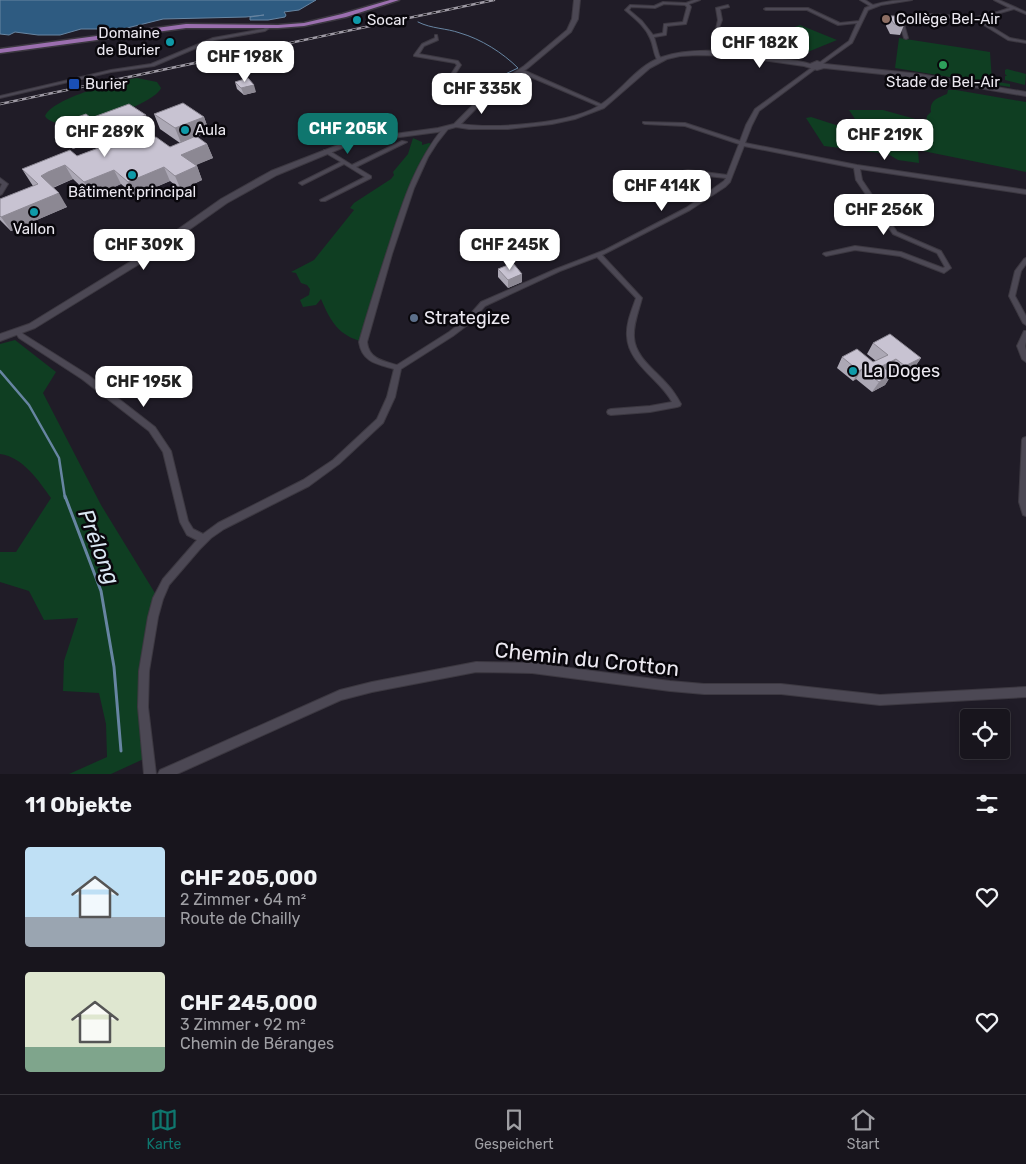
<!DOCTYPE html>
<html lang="de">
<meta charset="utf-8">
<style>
:root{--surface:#18151d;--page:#25222a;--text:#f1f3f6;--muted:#9f9fa4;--line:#36343b;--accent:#0f766e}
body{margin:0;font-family:Rubik,sans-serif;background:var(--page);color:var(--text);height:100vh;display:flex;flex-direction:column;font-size:19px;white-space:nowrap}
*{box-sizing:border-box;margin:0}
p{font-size:16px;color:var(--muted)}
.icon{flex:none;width:28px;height:28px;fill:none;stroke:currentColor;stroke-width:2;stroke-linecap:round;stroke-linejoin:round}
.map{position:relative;height:774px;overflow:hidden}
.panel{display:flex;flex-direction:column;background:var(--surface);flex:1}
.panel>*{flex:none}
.controls{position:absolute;left:960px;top:709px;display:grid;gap:10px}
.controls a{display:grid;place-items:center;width:50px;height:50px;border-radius:5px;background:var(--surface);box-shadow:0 2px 12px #0003,0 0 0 1px var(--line);font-size:25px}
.price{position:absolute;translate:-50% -42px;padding:0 11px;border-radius:10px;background:#fff;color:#222;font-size:16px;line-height:32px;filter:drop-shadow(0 1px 2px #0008)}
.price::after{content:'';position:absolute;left:50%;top:30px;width:15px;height:11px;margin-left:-8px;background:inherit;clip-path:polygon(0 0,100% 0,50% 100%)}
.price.current{background:var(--accent);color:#fff}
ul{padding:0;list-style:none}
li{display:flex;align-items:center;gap:15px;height:125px;padding:0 25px}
li span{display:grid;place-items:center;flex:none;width:140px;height:100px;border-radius:5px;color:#555}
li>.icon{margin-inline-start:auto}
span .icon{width:60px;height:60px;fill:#fffc;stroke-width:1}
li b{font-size:21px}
h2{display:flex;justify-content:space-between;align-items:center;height:60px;padding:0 25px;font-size:21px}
.tab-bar{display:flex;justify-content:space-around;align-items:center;height:70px;border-top:1px solid var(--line);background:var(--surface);font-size:14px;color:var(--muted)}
.tab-bar a{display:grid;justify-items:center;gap:2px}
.tab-bar .current{color:var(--accent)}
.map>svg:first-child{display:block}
.green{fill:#0f3e22}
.water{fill:#2e5b81;stroke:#6785a2}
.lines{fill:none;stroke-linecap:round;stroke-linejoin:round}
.stream-far2{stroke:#6785a2;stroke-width:1}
.stream-far1{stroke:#6785a2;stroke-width:2.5}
.stream{stroke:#6785a2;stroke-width:3}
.street-casing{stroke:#3c3841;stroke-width:2}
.secondary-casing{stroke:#3c3841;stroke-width:2}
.primary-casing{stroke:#3c3841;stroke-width:3}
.street{fill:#4c4854;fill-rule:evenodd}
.secondary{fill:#4c4854;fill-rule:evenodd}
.primary{fill:#9b6faf;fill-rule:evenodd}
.rail-casing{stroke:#9e9aa4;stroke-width:2.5}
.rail{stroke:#09070c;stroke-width:1;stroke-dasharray:4.5;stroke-linecap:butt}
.wall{fill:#aca8b5}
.shaded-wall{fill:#8c8893}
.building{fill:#c8c3d2;stroke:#8c8893}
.education-dot{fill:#8d6e63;stroke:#09070c;stroke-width:2}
.culture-dot{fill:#0f9aa8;stroke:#09070c;stroke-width:2}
.leisure-dot{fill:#2e9e5b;stroke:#09070c;stroke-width:2}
.transit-dot{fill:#1a4fb4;stroke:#09070c;stroke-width:2}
.service-dot{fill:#5c6f8a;stroke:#09070c;stroke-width:2}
.labels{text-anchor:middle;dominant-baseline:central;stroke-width:5;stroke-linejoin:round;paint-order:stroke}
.far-poi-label{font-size:15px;fill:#ebe8f0;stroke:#09070c;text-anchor:start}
.poi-label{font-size:18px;fill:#ebe8f0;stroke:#09070c;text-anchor:start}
.near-street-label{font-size:21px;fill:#ebe8f0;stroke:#09070c}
.near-water-label{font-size:22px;font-style:italic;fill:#d9e6f2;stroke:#09070c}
</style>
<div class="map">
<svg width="1026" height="774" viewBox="0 0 1026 774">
<rect width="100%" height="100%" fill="#201c27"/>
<g class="green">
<path d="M800,25L837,40L793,58L755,42Z"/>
<path d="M899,38L990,52L992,81L1010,84V87L895,68Z"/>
<path d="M1007,69L1026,74L1025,85L1005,80V76H1007L1005,74V70Z"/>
<path d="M137,78L157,82L161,88C155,105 59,139 45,116C51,99 119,80 137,78Z"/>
<path d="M948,90H956L1026,102V172L918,150L919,163L898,160L888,154L824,146L806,118L811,117L836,125H859L849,110H883L926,122L927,116L931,112C929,101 937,98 947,94Z"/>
<path d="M413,138L422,142V145L429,143L432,144L421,160L412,185L363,342C338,335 331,322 321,299L316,305L303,307L300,300L309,295L310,289L307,285L301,283L296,273L291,272L314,260L354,210L350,208L354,203L391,179L394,175L393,172L408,154Z"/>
<path d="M15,340L56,372L43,393L101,505L158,598L144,671L148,757L111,774H69L107,757L106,724L99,693L63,691L64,661L78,618L44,620L29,591L0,582V552H16L51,498C39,481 23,457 0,454V344Z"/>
</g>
<path class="water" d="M0,0H316L299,10L284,12L286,15L285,17L268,20H250V17L264,15L246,17L163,19L123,29H81L60,35H38L15,32L9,35L0,34Z"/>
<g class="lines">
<g class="stream-far2">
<path d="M418,22C432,29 446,28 460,33C481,39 503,53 518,68L497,78L492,83"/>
<path d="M481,89L485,86"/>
</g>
<path class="stream-far1" d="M0,371L29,405L59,458L65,498"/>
<path class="stream" d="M65,496L101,591L114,667L121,751"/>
<defs>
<g id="street">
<path d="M694,0H700L689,4L691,7L686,24L667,26L666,35L654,37L659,55L662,60L658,61C653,54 654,46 650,38C645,26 634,18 625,10L630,5L654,6L663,2L686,3ZM664,4L685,5L687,7L683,22L664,24L663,33L653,35L642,21L629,10L631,7L655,8Z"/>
<path d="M860,0H865L873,5C885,1 899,0 912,0L881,5L868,10L852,43L821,65L819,64V63L849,41L857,23L838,25L807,10H766L764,9L766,8H808L840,23L859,21L865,8L870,6Z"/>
<path d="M994,0H999L1026,12V14L1014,9L979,19L1010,38L1026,41V43L1008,40L974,19L926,17L910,20L904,24L908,38L906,39L904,38L900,24C920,5 951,19 976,17C988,16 999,11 1010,8Z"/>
<path d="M728,5L729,7L720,9L722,20L719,28C731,40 750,27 761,39L752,48L756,52L775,56L777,60V61H773L771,58L753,54L747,49V47L757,39L755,37C741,35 726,40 716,29L718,20L716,8Z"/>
<path d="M269,26L271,27L265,31L215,40L154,66L111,72L0,98V96L111,70L151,64L213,38L263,29Z"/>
<path d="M435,35H437L438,40L424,46L419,54L458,61L461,65L454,76L456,78L496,86H498V88L452,80L450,76L457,65L455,63L414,56V55L422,44L435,38Z"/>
<path d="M814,66L818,67L759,111L752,125L745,143L857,165L1026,190V194L860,169L862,180L897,232L941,251L951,268L944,273L900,256L855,250L826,256L823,254L824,253L855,246L901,252L943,268L945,267L937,253L893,234L856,180L854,168L744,146L730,182L725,187L690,210L602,255L642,298C639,310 633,324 634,337C635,357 655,370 667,384C673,390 677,397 681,404L680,406L677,407L650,412L611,415L608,414L607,412L608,410L611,409L650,406L672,402C660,379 628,364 627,336C626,323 632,310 636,298L597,257L560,271L485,306L470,323L453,336L401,369L395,397L383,423L339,464L309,486L224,529L211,538L200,549L169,585L163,599L158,617L149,671L148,707L156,774H144L138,707L139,671L148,617L153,598L163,579L197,540L187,535L180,522L163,452L149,431L82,379L19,338L15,332L16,330H20L23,334L88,375L155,427L171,451L188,521L193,529L203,534L218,523L303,480L333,460L377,419L387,397L394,369C377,364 362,362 359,342C369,307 380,273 391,239C404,198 416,162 443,128L448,129L437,143L428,157L414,188L392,254L367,342C369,359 383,361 397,365L449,332L466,319L481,302L556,269L605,250L686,208L724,181L726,178L688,174L635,183V181L637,180L688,170L727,175L739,144L685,126L645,124L643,123V122L685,123L740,141L746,125L755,109Z"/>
<path d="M519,70H523L605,106L601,107L519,72Z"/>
<path d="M402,141L407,142L356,167L371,176V178L325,201H321L320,200L365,177L344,164L302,185L299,183L341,162L324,152V150H328L352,165Z"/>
<path d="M0,178L8,184L2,194L0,195V188L2,184L0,183Z"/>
<path d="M1026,258V264L1021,271L1015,296L1026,316V325L1023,323L1009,296L1015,271L1024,259Z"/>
<path d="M1024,331H1026V342L1025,346L1026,350V362L1022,359L1017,346Z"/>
<path d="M1026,437V516L1023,515L1019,502L1022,440L1023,438Z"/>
<path d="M476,662L532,663L670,681L704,684H781L880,695L1026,687V697L880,705L781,694H704L670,691L532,673L476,672L372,692L341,700L177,774H158L160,770L340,690L372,682Z"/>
</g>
<path id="secondary" d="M574,0H580L578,19L571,32L528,68L490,94L461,124C494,129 575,124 603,103C623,89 638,65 662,57C698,45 740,53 776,58C787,60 799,60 810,64L817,61L825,64L920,74L1026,92V96L920,78L824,68L817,70L804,66L734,56L697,55L680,56L667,59L650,68L604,108L575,119L552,124L508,129H469L456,127L438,132L354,143L277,175L227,203L149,258L35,328L0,341V334L29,324L143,254L221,199L271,171L351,140L438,128L454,124L486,92L524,66L567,30L572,19Z"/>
<path id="primary" d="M390,0H399L346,17L304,26L278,28H186L0,53V49L186,24L278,25L304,23L342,14Z"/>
</defs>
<use href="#street" class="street-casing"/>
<use href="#secondary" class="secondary-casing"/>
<use href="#primary" class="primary-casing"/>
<use href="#street" class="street"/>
<use href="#secondary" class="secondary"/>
<use href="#primary" class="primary"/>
<defs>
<path id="rail" d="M0,104L494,0"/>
</defs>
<use href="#rail" class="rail-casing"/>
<use href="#rail" class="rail"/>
</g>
<g class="wall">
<path d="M889,16L904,25L900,35L890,34L886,26Z"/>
<path d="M235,82L256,92L244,95L237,89Z"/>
<path d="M154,114L204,117L209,131L196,137L207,144L213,158L195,165L197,166L202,180L181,190L170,181L135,196L121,184L92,197L73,179L53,188L67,207L11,231L0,220V199L33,186L31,183L22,169L77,156L111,143L103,137L73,149L67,143L58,124L91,118L152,129L136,135L144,141L170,147L180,143L160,129Z"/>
<path d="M498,269L522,282L508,288L498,277Z"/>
<path d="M873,343L921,358L914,368L898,377L889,370L887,371L892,374L885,385L872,392L856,379L853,381L837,368L842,357L873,362L876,361L867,354Z"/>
</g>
<g class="shaded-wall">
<path d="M254,85L256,92L244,95L241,88Z"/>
<path d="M146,115L152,129L128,138L122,124Z"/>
<path d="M204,117L209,131L181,143L175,128Z"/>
<path d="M96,123L103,137L73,149L66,135Z"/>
<path d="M113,128L119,142L112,145L106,131Z"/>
<path d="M207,144L213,158L187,169L181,155Z"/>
<path d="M65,165L73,179L56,186L49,190L41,176L48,172Z"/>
<path d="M197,166L202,180L181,190L175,176Z"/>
<path d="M164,167L170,181L135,196L128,182Z"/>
<path d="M114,170L121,184L92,197L84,182Z"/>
<path d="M59,193L67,207L11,231L1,217Z"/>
<path d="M522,274V282L508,288V280Z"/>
<path d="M921,358L914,368L898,377L905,366Z"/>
<path d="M896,359L889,370L875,377L882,366Z"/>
<path d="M862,369L856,379L853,381L859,371Z"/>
<path d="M892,374L885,385L872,392L879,382Z"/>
</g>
<g class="building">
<path d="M889,16H899L904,25L894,24Z"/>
<path d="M248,78L254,85L241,88L235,82Z"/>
<path d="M183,103L204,117L175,128L154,114Z"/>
<path d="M129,104L146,115L122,124L144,141L156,137L170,147L196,136L207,144L181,155L197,166L175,176L164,167L128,182L114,170L84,182L65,165L48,172L41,176L59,193L1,217L0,216V199L38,184L22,169L70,150L77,156L125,138L113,128L106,131L96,123L66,135L60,129L63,128L58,124L86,114L91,118Z"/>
<path d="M513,263L522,274L508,280L498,269Z"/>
<path d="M890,334L921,358L905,366L896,359L882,366L892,374L879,382L862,369L859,371L842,357L857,349L873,362L888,355L873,343Z"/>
</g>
<circle class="education-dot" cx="886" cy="19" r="5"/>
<g class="culture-dot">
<circle cx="357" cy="20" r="5"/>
<circle cx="170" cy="42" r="5"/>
<circle cx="185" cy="130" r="5"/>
<circle cx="132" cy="175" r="5"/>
<circle cx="34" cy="212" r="5"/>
<circle cx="853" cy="371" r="5"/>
</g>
<circle class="leisure-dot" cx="943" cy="65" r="5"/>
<rect class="transit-dot" x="68" y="78" width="12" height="12" rx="2.5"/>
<circle class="service-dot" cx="414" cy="318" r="5"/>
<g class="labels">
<g class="far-poi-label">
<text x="896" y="19">Collège Bel-Air</text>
<text x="367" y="20">Socar</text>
<text x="160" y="33" text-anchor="end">Domaine<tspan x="160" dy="17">de Burier</tspan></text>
<text x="943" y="82" text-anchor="middle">Stade de Bel-Air</text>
<text x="85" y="84">Burier</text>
<text x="195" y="130">Aula</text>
<text x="132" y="192" text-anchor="middle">Bâtiment principal</text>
<text x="34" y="229" text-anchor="middle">Vallon</text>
</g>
<g class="poi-label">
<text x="424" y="318">Strategize</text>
<text x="863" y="371">La Doges</text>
</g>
<g class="near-street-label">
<text transform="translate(587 659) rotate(6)">Chemin du Crotton</text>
</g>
<g class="near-water-label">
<text transform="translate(99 547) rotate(69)">Prélong</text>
</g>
</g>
</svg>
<div class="controls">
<a><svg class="icon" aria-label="locate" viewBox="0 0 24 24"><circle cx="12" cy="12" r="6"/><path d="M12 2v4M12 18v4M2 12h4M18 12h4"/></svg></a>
</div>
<b class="price" style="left:760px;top:69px">CHF 182K</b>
<b class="price" style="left:245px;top:83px">CHF 198K</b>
<b class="price" style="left:482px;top:115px">CHF 335K</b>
<b class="price current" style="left:348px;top:155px">CHF 205K</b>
<b class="price" style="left:105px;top:158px">CHF 289K</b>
<b class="price" style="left:885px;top:161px">CHF 219K</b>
<b class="price" style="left:662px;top:212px">CHF 414K</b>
<b class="price" style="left:884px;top:236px">CHF 256K</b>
<b class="price" style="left:144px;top:271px">CHF 309K</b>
<b class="price" style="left:510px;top:271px">CHF 245K</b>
<b class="price" style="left:144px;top:408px">CHF 195K</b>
</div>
<section class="panel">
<h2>11 Objekte<svg class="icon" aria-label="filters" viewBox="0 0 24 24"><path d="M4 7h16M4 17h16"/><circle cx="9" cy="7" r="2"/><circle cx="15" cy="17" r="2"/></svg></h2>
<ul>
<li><span style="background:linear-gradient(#bfe0f5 70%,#9aa5b1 0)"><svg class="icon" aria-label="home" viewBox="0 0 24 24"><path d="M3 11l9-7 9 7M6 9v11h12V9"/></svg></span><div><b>CHF 205,000</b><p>2 Zimmer · 64 m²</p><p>Route de Chailly</p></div><svg class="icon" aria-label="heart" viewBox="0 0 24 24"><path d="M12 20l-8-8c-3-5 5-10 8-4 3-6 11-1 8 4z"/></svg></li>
<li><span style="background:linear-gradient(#dfe7d0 75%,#7fa58c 0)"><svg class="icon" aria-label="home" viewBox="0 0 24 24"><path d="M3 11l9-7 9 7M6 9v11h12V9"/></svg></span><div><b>CHF 245,000</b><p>3 Zimmer · 92 m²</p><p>Chemin de Béranges</p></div><svg class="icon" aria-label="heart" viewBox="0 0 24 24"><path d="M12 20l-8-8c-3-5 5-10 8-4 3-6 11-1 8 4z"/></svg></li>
</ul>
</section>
<nav class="tab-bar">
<a class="current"><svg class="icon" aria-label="map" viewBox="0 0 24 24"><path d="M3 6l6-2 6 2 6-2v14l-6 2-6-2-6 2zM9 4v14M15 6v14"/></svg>Karte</a>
<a><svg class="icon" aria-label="saved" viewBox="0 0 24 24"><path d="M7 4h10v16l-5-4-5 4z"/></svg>Gespeichert</a>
<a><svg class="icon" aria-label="home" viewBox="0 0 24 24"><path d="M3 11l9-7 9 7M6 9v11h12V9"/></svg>Start</a>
</nav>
